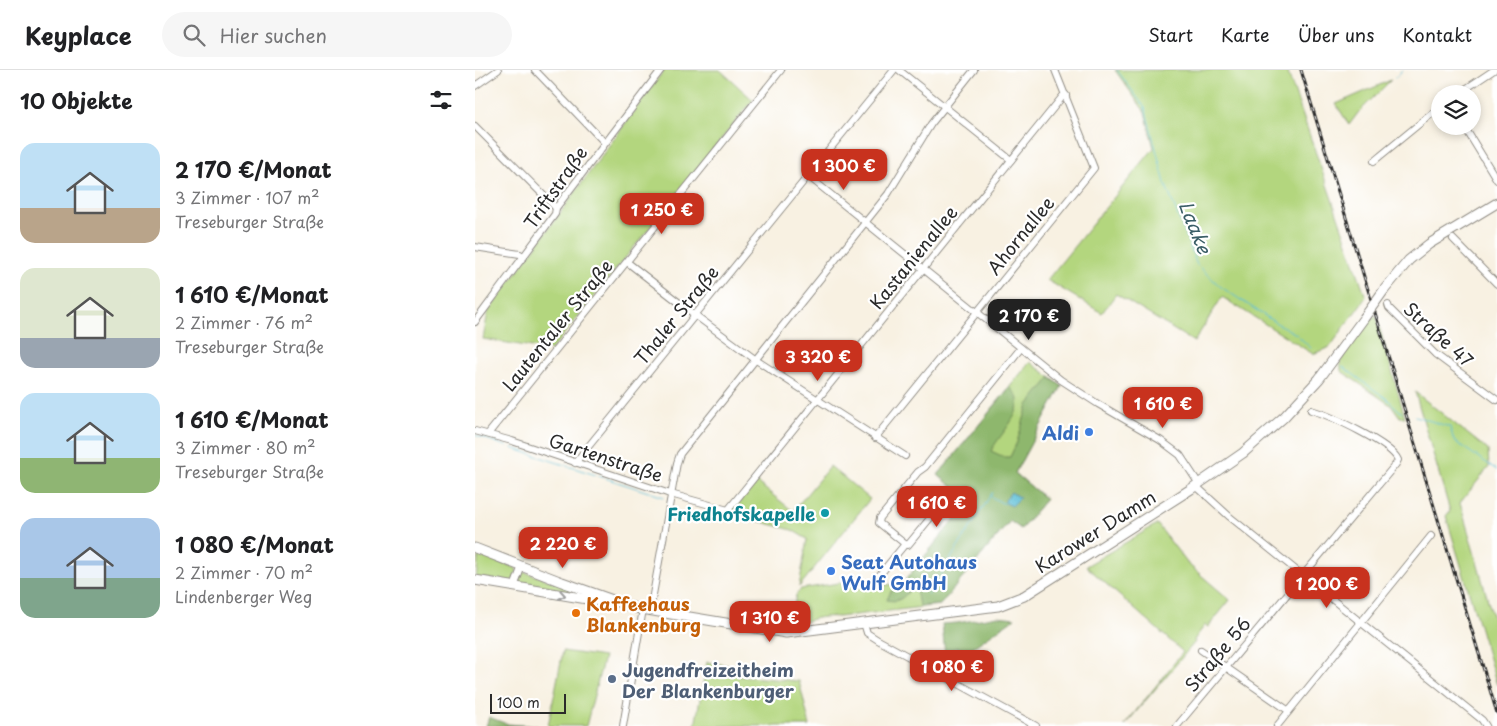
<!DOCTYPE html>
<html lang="de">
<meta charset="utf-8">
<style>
:root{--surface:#fff;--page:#f6f6f6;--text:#202124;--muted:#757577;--line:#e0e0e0;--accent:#c8321e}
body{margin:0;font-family:"Playpen Sans",sans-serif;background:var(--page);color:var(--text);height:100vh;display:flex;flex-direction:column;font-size:19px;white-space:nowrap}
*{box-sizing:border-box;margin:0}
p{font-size:16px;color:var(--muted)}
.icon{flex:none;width:28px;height:28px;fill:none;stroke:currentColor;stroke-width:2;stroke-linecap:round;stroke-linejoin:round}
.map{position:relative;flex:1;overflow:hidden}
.panel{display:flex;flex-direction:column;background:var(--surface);width:475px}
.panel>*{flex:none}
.fabs{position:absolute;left:956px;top:15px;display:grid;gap:10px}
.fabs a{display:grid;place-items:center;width:50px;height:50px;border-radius:50%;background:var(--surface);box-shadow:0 2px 8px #0003;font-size:25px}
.scale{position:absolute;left:15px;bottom:12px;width:76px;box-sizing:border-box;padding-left:5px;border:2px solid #2b2b2b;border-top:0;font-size:14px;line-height:18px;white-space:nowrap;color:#2b2b2b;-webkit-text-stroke:4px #fff;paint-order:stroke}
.price{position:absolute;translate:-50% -42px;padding:0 11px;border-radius:10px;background:var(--accent);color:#fff;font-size:16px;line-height:32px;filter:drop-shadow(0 1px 2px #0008)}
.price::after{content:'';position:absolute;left:50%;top:30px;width:15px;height:11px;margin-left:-8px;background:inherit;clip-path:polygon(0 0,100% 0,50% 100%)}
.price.on{background:#222;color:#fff}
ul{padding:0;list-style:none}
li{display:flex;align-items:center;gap:15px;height:125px;padding:0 20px}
li span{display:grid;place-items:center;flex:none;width:140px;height:100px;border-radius:15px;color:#555}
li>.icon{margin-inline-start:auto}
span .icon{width:60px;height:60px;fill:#fffc;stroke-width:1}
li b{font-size:21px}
h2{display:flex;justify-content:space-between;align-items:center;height:60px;padding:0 20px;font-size:21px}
header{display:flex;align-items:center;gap:30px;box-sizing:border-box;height:70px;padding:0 25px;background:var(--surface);border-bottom:1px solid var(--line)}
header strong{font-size:24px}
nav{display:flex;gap:28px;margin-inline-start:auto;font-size:18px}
.search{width:350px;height:45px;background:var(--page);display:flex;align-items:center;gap:12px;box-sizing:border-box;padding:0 18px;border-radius:28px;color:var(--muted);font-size:19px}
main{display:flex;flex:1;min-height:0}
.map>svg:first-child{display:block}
.green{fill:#b3d67e;stroke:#6f8054}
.forest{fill:#8eb76d;stroke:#5c714c}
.water{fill:#58bdd6;stroke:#427480}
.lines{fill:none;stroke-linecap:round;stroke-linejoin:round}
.stream{stroke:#58bdd6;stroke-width:1}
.street-casing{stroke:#928e86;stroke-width:8}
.secondary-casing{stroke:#928e86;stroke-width:11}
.street{stroke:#fff;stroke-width:6}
.secondary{stroke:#fff;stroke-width:9}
.rail-casing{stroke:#2b2b2b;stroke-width:3}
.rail{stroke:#fff;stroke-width:1;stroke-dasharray:4;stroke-linecap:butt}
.secondary-bridge-casing{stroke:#928e86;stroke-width:11;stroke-linecap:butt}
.secondary-bridge{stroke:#fff;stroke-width:9}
.oneway{stroke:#a0a0a0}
.shop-dot{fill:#3f7fe0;stroke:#fff;stroke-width:2}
.culture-dot{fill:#0f9aa8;stroke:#fff;stroke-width:2}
.food-dot{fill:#e8710a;stroke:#fff;stroke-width:2}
.service-dot{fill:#5c6f8a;stroke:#fff;stroke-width:2}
.labels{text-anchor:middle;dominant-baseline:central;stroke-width:4.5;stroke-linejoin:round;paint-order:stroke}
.street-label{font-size:18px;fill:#2b2b2b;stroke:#fff}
.shop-label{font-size:18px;font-weight:bold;fill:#366cbe;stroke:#fff;text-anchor:end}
.culture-label{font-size:18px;font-weight:bold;fill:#0d838f;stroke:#fff;text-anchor:end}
.food-label{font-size:18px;font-weight:bold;fill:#c56008;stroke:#fff;text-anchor:start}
.service-label{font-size:18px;font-weight:bold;fill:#4e5e75;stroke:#fff;text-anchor:start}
.water-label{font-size:19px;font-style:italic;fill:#3b5e67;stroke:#fff}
</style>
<header>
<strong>Keyplace</strong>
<div class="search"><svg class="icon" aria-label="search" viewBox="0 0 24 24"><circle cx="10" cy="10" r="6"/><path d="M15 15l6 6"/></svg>Hier suchen</div>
<nav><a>Start</a><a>Karte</a><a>Über uns</a><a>Kontakt</a></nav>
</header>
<main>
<section class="panel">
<h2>10 Objekte<svg class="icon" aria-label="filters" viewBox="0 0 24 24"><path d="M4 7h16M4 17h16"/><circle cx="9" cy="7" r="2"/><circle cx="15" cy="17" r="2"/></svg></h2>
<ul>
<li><span style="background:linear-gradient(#bfe0f5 65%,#b9a48a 0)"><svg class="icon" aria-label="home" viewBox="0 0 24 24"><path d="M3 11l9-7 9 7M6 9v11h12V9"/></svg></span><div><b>2 170 €/Monat</b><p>3 Zimmer · 107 m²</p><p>Treseburger Straße</p></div></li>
<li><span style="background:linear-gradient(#dfe7d0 70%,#9aa5b1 0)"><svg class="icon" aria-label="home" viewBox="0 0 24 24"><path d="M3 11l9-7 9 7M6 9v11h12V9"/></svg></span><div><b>1 610 €/Monat</b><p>2 Zimmer · 76 m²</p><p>Treseburger Straße</p></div></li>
<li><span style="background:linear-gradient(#bfe0f5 65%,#8fb573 0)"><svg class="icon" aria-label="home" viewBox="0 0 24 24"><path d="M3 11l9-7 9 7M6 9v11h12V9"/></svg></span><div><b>1 610 €/Monat</b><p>3 Zimmer · 80 m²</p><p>Treseburger Straße</p></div></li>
<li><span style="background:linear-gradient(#a9c7e8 60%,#7fa58c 0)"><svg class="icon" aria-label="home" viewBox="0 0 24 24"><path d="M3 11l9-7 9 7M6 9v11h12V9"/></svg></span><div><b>1 080 €/Monat</b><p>2 Zimmer · 70 m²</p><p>Lindenberger Weg</p></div></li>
</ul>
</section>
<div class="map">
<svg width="1022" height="656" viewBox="0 0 1022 656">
<rect width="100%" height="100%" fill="#fff"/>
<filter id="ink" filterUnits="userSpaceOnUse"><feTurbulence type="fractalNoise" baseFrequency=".02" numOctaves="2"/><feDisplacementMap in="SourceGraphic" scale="10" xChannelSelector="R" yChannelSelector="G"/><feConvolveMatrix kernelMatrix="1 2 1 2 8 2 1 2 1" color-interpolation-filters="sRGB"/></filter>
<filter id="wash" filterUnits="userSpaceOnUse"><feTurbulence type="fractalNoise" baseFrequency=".0096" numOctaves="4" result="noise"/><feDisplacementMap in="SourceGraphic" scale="20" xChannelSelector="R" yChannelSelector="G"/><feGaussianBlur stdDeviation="1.12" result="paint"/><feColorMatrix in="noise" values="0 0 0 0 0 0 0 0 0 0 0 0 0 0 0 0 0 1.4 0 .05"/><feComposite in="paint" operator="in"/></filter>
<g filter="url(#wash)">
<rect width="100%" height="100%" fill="#f8f1e2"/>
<g class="green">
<path d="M189,0H245L278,30L76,280L8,269L13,242Z"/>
<path d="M640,0H812L891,227L855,277L838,284L747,227L719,272L641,224L627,243L572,210L679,78L670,42Z"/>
<path d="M916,10L883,43L874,55L861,34Z"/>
<path d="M901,245L930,347H925L917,336L866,301L865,292L887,256Z"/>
<path d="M555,292L587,316L540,403L571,429L546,459L535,451L465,535L363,547C354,546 344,547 335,550C328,552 323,556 315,556L321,525L326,519L370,512L384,518L428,513L479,450L490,427L463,405Z"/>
<path d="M940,322L1013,380L1014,397L985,433L1022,562V615L971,446L975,441Z"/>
<path d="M355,396L395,429L324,517L332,469L317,460L257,444L255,442L280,411L318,441Z"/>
<path d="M682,454L713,494L755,530L733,557L730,555L719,570L720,572L649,656L708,582L611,496Z"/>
<path d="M4,484L41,498L42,502L38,512L1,508Z"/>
<path d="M49,502L129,528L44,514L46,504Z"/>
<path d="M88,581L129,587L111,656H73Z"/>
<path d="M232,592L264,597L263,606L324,611L335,656H220Z"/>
</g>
<g class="forest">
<path d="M575,308L587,316L540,403L571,429L546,459L535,451L465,535L445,536C441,531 445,522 436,519C428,527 425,533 412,530L416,521L423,518L428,513L479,450L490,427L463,405L535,317C538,321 543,325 543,331C545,346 523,367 516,381L529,387H535L542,372L553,335Z"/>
<path d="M523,546L540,548L491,582L483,577L470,585L467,554L482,553Z"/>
<path d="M14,647L32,654L62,656H11Z"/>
</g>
<path class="water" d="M536,422L545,428L537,436L530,433V430Z"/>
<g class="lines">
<g class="stream">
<path d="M642,0L670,38L690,113L722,195L746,217L798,251L821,264L836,278"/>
<path d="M920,8L928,0"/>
<path d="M868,297L912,329L927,343"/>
<path d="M940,346L975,357L979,371L1022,400"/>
<path d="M0,365L31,376"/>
<path d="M37,378L189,427"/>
<path d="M515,426L527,433H530"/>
<path d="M453,525L517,423"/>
</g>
</g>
</g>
<g filter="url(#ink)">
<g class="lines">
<defs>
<g id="street">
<path d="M60,0L130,73"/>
<path d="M424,0L536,90"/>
<path d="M0,16L23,0"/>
<path d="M983,24L1019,0"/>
<path d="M0,56L81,138"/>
<path d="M989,56L1022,110"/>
<path d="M899,91L965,37"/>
<path d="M333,106L586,310L623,334L685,370L705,385L724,414"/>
<path d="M978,169L1022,214"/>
<path d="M0,177L45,184L49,187"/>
<path d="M152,192L220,245L281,290L430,386"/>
<path d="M913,235L914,238L960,284L1022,330"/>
<path d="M0,252L80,144L81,138L186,0"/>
<path d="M0,361L37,371L192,423L253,440L588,26L591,25"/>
<path d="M13,364L306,0"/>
<path d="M400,368L619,98L580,0"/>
<path d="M100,393L419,0"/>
<path d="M721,416L755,447L1007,650L1011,656"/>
<path d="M470,430L433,475L430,474L404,453L405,448L443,402L450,397L546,278"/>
<path d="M403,507L430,474"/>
<path d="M39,517L47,496"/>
<path d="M175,541L202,393L205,384L413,124L456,54L499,0"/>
<path d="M389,553L392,563L403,570L561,656"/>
<path d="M726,580L814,641"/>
<path d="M148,656L168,539"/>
<path d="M702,656L921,394L923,390C917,374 854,345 836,340"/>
<path d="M802,656L956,466"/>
</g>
<g id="secondary">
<path d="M909,220L934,190L954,174L1022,133"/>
<path d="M0,478L87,512L160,538L311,563L523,536L549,526L716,419L768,383L809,347L844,309L889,248"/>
<path d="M0,510L136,533"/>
</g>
</defs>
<use href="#street" class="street-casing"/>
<use href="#secondary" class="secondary-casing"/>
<use href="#street" class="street"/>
<use href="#secondary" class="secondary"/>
<defs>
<path id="rail" d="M826,0L1022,643"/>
</defs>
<use href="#rail" class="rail-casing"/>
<use href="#rail" class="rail"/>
<defs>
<path id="secondary-bridge" d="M889,248L909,220"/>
</defs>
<use href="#secondary-bridge" class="secondary-bridge-casing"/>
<use href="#secondary-bridge" class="secondary-bridge"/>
</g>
<defs><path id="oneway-chevron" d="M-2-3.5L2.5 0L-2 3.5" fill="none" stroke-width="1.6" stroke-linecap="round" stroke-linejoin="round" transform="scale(1.25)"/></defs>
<use class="oneway" href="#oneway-chevron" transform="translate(87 525) rotate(10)"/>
</g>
<g class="shop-dot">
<circle cx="614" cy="362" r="5"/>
<circle cx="356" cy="501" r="5"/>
</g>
<circle class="culture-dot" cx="350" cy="443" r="5"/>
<circle class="food-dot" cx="101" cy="543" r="5"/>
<circle class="service-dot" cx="137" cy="609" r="5"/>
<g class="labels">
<g class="street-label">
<text transform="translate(80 117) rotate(-55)">Triftstraße</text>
<text transform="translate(545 165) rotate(-51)">Ahornallee</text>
<text transform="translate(438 187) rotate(-51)">Kastanienallee</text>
<text transform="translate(201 245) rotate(-51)">Thaler Straße</text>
<text transform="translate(82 255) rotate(-51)">Lautentaler Straße</text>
<text transform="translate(964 264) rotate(42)">Straße 47</text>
<text transform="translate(131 387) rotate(18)">Gartenstraße</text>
<text transform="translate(620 461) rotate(-32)">Karower Damm</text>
<text transform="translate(742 584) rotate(-50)">Straße 56</text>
</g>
<g class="shop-label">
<text x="604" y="362">Aldi</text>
<text x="366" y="491" text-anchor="start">Seat Autohaus<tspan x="366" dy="21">Wulf GmbH</tspan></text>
</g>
<g class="culture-label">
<text x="340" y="443">Friedhofskapelle</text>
</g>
<g class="food-label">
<text x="111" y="533">Kaffeehaus<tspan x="111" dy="21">Blankenburg</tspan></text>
</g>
<g class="service-label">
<text x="147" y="599">Jugendfreizeitheim<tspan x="147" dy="21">Der Blankenburger</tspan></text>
</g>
<g class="water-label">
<text transform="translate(721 157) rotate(68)">Laake</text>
</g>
</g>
</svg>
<div class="fabs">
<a><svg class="icon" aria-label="layers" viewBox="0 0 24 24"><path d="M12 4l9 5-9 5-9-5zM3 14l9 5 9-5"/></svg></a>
</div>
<div class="scale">100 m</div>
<b class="price" style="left:369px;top:121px">1 300 €</b>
<b class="price" style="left:187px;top:165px">1 250 €</b>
<b class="price on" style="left:554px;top:271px">2 170 €</b>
<b class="price" style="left:343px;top:312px">3 320 €</b>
<b class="price" style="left:688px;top:359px">1 610 €</b>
<b class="price" style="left:462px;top:458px">1 610 €</b>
<b class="price" style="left:88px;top:499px">2 220 €</b>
<b class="price" style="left:852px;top:539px">1 200 €</b>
<b class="price" style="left:295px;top:573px">1 310 €</b>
<b class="price" style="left:477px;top:622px">1 080 €</b>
</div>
</main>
